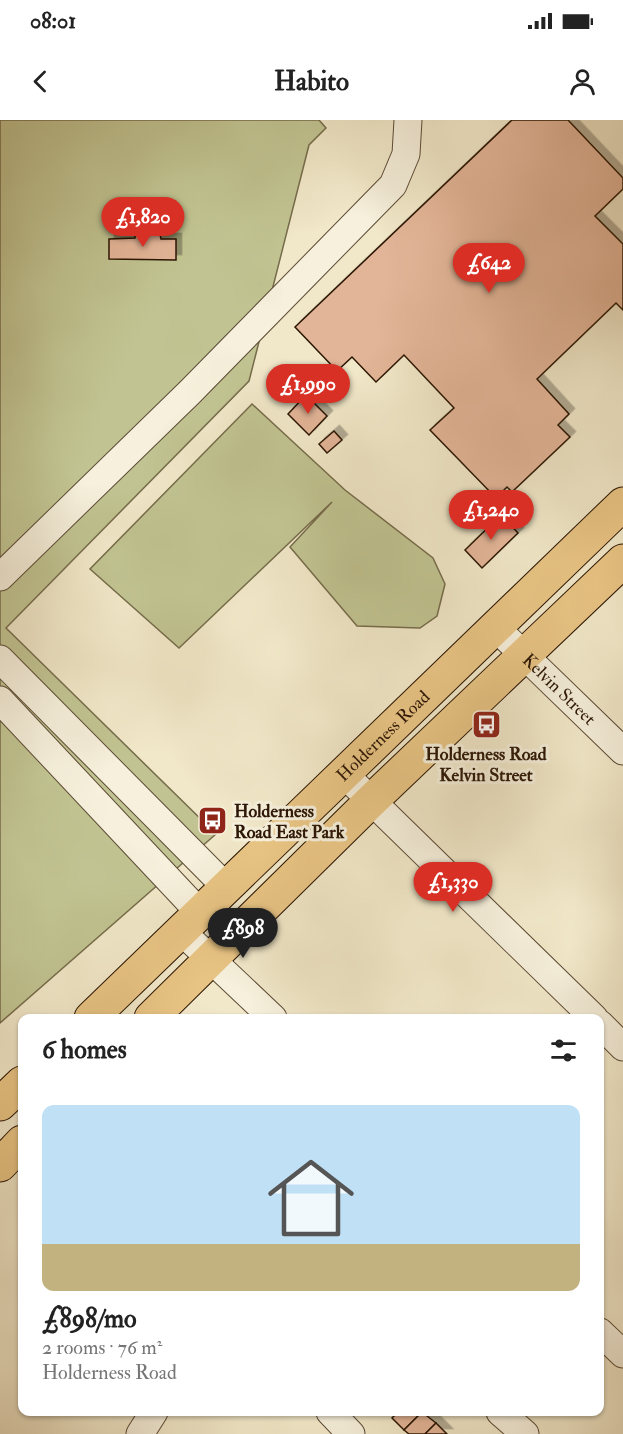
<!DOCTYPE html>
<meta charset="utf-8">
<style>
:root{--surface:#fff;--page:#f6f6f6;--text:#222;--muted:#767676;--line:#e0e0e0;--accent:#d93025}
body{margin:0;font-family:"IM FELL Double Pica",serif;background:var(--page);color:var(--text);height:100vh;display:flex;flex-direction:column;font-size:22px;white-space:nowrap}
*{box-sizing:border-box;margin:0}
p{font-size:20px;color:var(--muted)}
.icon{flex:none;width:33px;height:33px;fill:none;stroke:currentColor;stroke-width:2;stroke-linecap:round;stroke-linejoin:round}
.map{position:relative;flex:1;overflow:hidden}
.drawer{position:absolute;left:18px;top:894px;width:586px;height:402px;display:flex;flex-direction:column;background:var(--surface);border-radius:12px;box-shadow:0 2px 4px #0004}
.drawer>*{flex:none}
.price{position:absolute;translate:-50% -51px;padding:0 14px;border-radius:21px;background:var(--accent);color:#fff;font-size:20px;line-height:39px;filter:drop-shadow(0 2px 3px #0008)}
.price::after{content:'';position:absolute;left:50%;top:36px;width:18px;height:14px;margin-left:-9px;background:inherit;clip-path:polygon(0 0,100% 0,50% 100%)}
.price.active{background:#222;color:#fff}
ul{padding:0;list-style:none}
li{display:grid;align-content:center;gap:12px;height:318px;padding:0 24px}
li+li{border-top:2px solid var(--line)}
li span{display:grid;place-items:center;height:186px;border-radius:12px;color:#555}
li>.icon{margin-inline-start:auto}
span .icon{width:108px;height:108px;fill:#fffc;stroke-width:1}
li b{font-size:26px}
h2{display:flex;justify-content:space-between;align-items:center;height:72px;padding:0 24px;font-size:26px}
.status{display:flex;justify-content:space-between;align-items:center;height:42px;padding:0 30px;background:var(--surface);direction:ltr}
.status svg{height:16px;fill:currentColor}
header{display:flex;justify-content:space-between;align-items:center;height:78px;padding:0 24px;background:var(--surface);font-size:27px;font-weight:700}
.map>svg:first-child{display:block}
.green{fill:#c1c492;stroke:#766c4b;stroke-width:1.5}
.building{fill:#e3b598;stroke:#2b1504;stroke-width:1.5;filter:url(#shadow)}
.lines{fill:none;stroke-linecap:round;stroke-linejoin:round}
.minor-casing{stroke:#5c4a35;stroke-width:29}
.highway-casing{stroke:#2b1504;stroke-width:35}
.minor{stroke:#f6f0dc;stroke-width:27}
.highway{stroke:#e8c484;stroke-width:33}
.labels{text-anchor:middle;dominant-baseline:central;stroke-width:6;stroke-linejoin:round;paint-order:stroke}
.street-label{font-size:18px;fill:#2b1504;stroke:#f6f0dc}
.poi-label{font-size:18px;font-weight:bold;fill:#2b1504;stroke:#f6f0dc}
</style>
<div class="status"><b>08:01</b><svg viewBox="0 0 49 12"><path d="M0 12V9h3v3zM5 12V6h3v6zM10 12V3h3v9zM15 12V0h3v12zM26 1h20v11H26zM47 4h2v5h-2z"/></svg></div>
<header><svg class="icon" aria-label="back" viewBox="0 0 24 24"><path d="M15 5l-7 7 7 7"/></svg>Habito<svg class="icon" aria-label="person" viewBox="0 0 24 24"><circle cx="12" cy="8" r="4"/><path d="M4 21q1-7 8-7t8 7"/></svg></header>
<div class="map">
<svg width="623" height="1314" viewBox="0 0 623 1314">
<defs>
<filter id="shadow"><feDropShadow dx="5.5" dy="-5.5" stdDeviation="0" flood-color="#0004"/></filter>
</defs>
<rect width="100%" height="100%" fill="#f1e8c9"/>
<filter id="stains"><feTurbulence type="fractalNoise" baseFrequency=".00333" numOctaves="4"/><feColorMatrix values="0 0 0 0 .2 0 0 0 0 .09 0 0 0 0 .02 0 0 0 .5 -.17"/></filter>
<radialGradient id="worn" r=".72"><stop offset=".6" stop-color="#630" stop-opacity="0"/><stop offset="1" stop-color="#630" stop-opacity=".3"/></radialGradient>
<g class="green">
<path d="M0,0H319L326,8L309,25L249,261L6,508L216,714L0,903Z"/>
<path d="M252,284L345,370L433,438L445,464L437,496L420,508L357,506L290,427L332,382L179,528L90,449Z"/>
</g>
<g class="building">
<path d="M512,0H568L623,58V69L595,96L623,124V190L616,183L537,259L569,294L558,305L570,317L512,372L507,367L496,378L430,310L454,288L404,235L376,262L352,237L337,251L295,207Z"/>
<path d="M135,113L160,114L161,119H176V140L109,139V119L135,118Z"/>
<path d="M306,275L327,296L309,315L288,294Z"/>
<path d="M334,311L342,320L327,333L319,324Z"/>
<path d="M501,395L518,413L482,448L465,430Z"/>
<path d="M398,1292H422L404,1310L392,1298Z"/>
<path d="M422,1292L436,1303L425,1314H409L404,1310Z"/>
<path d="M436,1303L447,1314H425Z"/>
</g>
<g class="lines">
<defs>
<g id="minor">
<path d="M0,457L190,272L393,65L406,34L408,0"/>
<path id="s1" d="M496,508L623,631"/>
<path d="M0,539L228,769"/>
<path d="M0,580L201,794"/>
<path d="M345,655L594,898"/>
<path d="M182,812L273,898"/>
<path d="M600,904L623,927"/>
<path d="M600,1212L623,1234"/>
<path d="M330,1292L351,1314"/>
<path d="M500,1292L525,1314"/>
<path d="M140,1314L154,1292"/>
</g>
<g id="highway">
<path id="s2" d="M91,898L623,384"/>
<path d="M151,898L370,682L623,441"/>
<path d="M0,984L22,963"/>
<path d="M0,1045L22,1022"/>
</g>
</defs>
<use href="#minor" class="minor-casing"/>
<use href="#highway" class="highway-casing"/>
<use href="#minor" class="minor"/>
<use href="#highway" class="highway"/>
</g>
<defs>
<symbol id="bus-square" viewBox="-11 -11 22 22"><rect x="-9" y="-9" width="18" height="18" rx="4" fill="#8f2418" stroke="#f6f0dc"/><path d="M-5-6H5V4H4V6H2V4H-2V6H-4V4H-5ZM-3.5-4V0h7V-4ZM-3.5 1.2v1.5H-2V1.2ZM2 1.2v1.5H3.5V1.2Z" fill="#fff"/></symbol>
</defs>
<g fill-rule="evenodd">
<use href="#bus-square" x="470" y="588" width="33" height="33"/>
<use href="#bus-square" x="196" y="684" width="33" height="33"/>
</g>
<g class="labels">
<g class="street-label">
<text stroke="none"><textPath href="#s1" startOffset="88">Kelvin Street</textPath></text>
<text stroke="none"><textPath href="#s2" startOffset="406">Holderness Road</textPath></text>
</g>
<g class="poi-label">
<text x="486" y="634">Holderness Road<tspan x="486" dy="21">Kelvin Street</tspan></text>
<text x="234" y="691" text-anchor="start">Holderness<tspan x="234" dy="21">Road East Park</tspan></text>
</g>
</g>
<rect width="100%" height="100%" filter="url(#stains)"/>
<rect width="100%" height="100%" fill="url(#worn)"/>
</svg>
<b class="price" style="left:143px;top:128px">£1,820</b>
<b class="price" style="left:489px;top:174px">£642</b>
<b class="price" style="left:308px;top:295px">£1,990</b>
<b class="price" style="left:491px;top:421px">£1,240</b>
<b class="price" style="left:453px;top:793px">£1,330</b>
<b class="price active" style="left:243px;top:839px">£898</b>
<section class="drawer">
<h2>6 homes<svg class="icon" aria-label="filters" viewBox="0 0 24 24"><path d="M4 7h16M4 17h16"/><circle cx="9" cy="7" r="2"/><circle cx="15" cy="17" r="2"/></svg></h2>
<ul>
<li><span style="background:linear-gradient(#bfe0f5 75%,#c2b280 0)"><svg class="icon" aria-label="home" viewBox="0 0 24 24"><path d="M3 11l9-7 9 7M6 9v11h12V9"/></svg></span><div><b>£898/mo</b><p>2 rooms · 76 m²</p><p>Holderness Road</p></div></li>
</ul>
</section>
</div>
